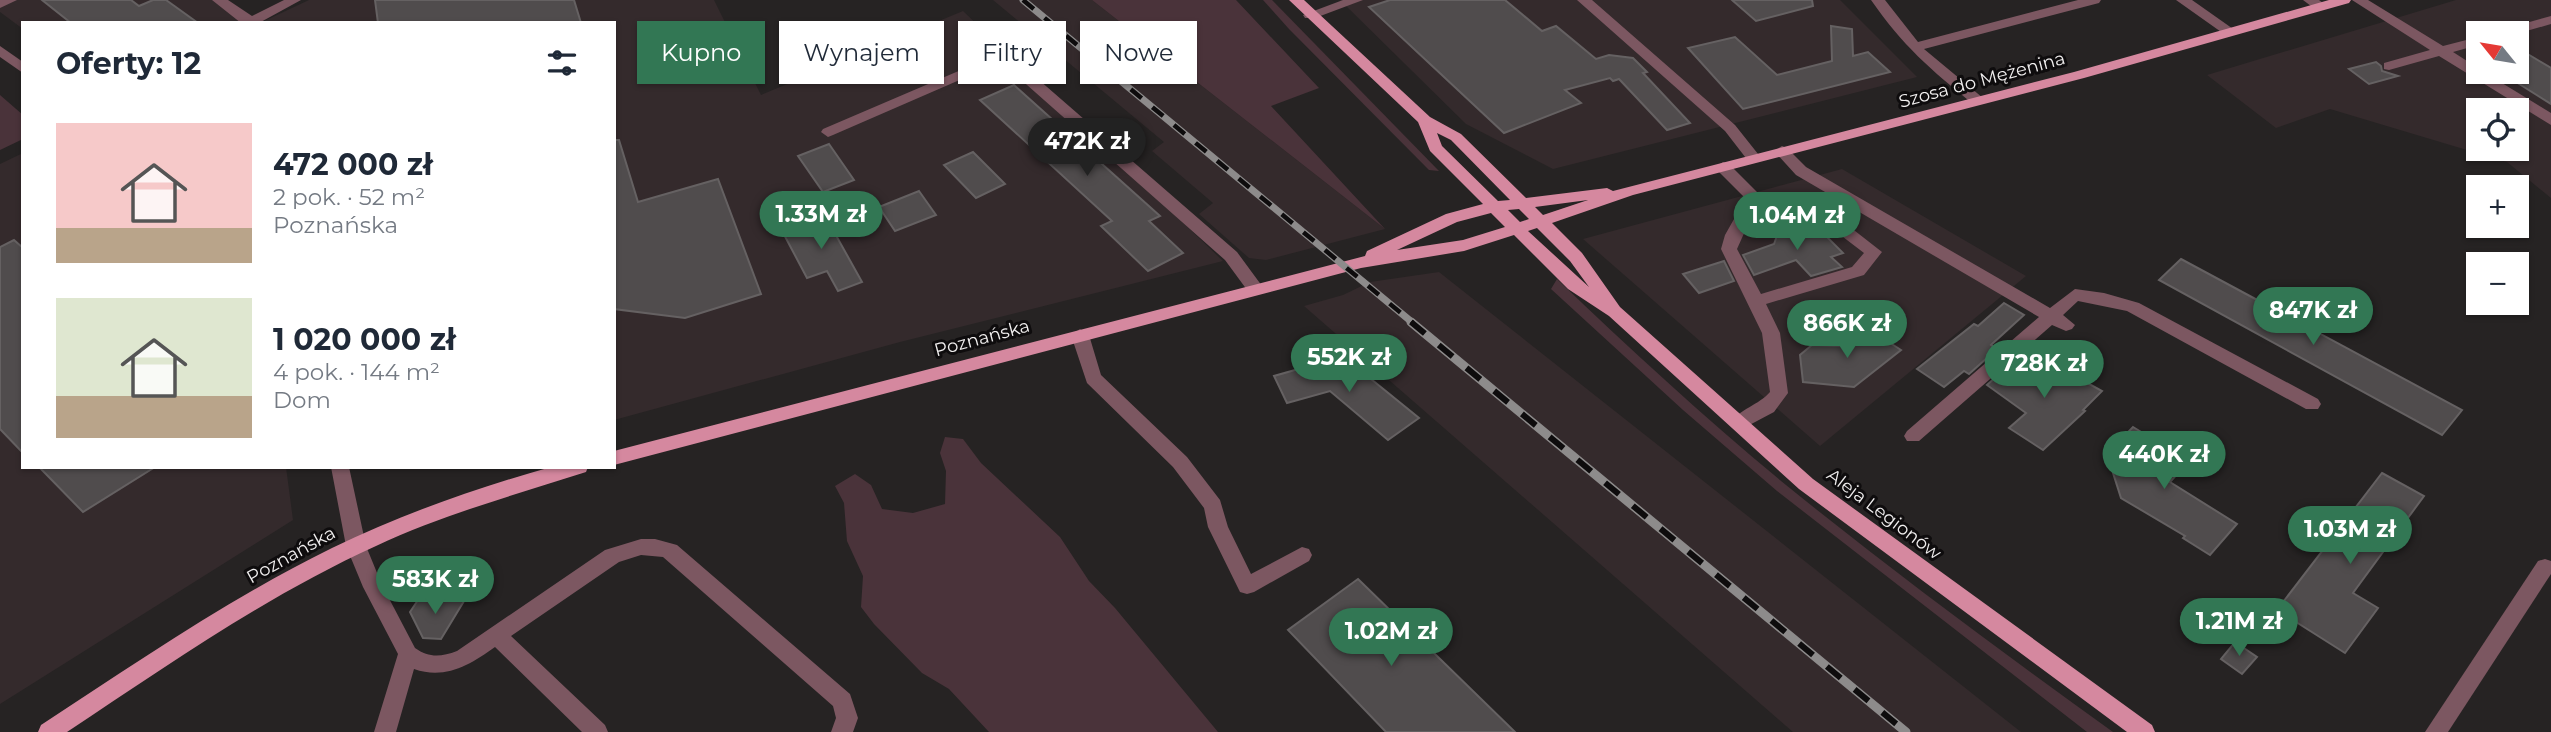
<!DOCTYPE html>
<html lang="pl">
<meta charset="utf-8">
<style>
:root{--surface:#fff;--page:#f6f6f7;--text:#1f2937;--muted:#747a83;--accent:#327754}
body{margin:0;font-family:Montserrat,sans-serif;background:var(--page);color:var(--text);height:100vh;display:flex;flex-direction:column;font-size:26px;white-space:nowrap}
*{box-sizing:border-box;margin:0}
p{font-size:23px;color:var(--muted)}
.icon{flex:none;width:38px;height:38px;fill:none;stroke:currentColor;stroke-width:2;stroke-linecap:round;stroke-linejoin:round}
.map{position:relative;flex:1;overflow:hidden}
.drawer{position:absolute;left:21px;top:21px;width:595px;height:448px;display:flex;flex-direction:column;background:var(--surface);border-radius:0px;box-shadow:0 2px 5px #0004}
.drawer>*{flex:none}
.banner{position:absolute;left:637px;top:21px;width:665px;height:63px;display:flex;gap:14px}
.needle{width:46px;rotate:300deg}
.controls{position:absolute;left:2466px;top:21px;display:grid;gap:14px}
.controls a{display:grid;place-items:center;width:63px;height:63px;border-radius:0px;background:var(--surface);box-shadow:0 2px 5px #0004;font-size:35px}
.price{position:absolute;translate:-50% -60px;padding:0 16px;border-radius:24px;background:var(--accent);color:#fff;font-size:23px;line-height:46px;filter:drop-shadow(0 2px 4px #0008)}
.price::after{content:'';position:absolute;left:50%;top:42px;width:21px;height:16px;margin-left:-10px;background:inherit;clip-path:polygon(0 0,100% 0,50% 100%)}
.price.current{background:#222;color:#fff}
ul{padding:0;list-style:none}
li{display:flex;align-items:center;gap:21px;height:175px;padding:0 35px}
li span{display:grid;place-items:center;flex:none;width:196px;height:140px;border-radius:0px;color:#555}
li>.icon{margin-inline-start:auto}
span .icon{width:84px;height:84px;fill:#fffc;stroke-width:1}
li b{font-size:30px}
h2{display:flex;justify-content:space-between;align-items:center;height:84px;padding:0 35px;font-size:30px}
.pill{padding:0 24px;border-radius:0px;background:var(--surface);box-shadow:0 2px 5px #0004;font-size:24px;line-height:63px}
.pill.current{background:var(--accent);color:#fff}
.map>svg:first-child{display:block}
.built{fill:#342a2c;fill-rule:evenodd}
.green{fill:#4a333a}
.building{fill:#504c4d;stroke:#656162;stroke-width:2}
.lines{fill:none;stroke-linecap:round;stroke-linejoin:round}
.minor{fill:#7c5761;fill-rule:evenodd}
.major{fill:#d5889f;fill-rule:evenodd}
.rail-far1-casing{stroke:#8d8b8b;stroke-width:7}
.rail-casing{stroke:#8d8b8b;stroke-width:9}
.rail-far1{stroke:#0e0c0d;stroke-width:4.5;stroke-dasharray:14;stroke-linecap:butt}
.rail{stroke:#0e0c0d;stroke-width:6;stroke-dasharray:18;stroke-linecap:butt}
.labels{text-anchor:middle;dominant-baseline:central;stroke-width:6;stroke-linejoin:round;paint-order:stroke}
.street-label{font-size:18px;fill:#f1efef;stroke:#0e0c0d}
</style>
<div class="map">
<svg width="2551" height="732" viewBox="0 0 2551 732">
<rect width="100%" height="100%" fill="#262323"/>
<g class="built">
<path d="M0,0H226L259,23H23V29L0,12Z"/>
<path d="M309,0H714L761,95L963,11L1223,261L900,342L614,420V23H260Z"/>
<path d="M993,0H1092L1385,229L1266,260L1249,258L1199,214L1213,203L1152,151L1164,142Z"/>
<path d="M1340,0H1840L1917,77L1553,169L1466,124Z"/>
<path d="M2456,0H2551V198L2507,162L2330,109L2276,128L2207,75ZM2478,33H2516V72H2478ZM2478,110H2516V149H2478Z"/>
<path d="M23,153V467H286L293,520L0,704V164Z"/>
<path d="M1842,169L2026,276L1820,446L1583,239Z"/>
<path d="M1439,272L2021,732H1793L1304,306L1343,295L1370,282Z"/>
</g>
<g class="green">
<path d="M1092,0H1236L1319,88L1271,106L1385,229Z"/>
<path d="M1263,0H1272L1439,171L1429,170L1289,29Z"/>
<path d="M0,95L23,115V139L0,150Z"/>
<path d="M1557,279C1631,350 1707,420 1786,485C1892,571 2002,652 2113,732H2087L1777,491L1683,410L1551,289Z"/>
<path d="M945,437L963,439L981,463L1060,537L1089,581L1115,608L1218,732H989L949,689L922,673L874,624L861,607L863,576L847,541L844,503L835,486L855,474L871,485L882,509L913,513L945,504L946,471L940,453Z"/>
</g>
<g class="building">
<path d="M42,0H131L139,6L153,0H166L198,23H71Z"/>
<path d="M375,0H574L581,23H378Z"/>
<path d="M1390,0H1505L1542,31L1556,26L1596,59L1609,55L1633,58L1647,72L1643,73L1690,123L1667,130L1619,79L1613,81L1610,78L1565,90L1581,103L1504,133L1369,7Z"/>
<path d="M1732,0H1812L1813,6L1756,21Z"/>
<path d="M1831,26L1852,29L1853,56L1868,52L1890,72L1743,109L1688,48L1735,37L1777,75L1832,61Z"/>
<path d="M2516,47L2551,68V104L2516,82Z"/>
<path d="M2376,62L2381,66L2382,71L2398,76L2369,84L2349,69Z"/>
<path d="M1014,85L1160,216L1149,221L1183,253L1148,271L1101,226L1112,221L980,100Z"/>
<path d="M614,140H619L638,202L718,179L761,294L685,318L614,309Z"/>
<path d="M829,144L854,180L823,192L798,156Z"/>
<path d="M973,152L1005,184L976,198L944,165Z"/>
<path d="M919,191L936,215L895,231L879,207Z"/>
<path d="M823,212L862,282L838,291L827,271L807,278L780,227Z"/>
<path d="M1814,224L1843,253L1831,257L1842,267L1811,276L1796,260L1754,275L1743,255L1774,244L1778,233Z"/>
<path d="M14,240L23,248V453L0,429V247Z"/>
<path d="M2181,259L2462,410L2442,435L2159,280Z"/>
<path d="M1724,261L1734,281L1699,293L1683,274Z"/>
<path d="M2004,303L2024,315L1991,345L1997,349L1969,374L1964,371L1944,387L1917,369L1974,324L1978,326Z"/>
<path d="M1864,326L1901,350L1854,387L1803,382L1800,355L1812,345L1839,346Z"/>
<path d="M1344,356L1371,379L1419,418L1388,440L1330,391L1287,403L1274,376Z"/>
<path d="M2015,360L2032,371L2048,372L2055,365L2102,391L2083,410L2085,411L2043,450L2009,428L2026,413L1987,385Z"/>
<path d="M2133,427L2189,461L2170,482L2237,524L2210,555L2183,538L2185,536L2121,498L2107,454Z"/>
<path d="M39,467H155L83,512Z"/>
<path d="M2382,473L2424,496L2353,593L2378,608L2345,653L2277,610Z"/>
<path d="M1358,579L1515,732H1386L1288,630Z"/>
<path d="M420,597L464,601L441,639L423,638L410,612Z"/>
<path d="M2235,642L2257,657L2242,674L2221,659Z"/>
</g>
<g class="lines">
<g class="minor">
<path d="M0,0H17L0,8Z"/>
<path d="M212,0H228L252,16L284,0H301L259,23H241Z"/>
<path d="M1343,0H1363L1315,18H1305L1303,15Z"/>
<path d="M1577,0H1592L1735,125L1762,159L1759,162H1749L1725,131Z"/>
<path d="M1871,0H1885L1918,42L2078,0H2101L2099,3L1924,49L1983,98L1985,101L1978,105L1973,104C1930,69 1903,46 1871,0Z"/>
<path d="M2176,0H2192L2236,31L2234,34H2224Z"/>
<path d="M2303,0H2319L2327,6L2325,9H2315Z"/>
<path d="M2352,0H2368L2443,46L2478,37V45L2453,52L2478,68V72H2484L2551,113V125L2439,56L2389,70L2384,69V63L2430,50Z"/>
<path d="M2551,16V24L2516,34L2499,33L2501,30Z"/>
<path d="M0,46L23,62V73L0,57Z"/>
<path d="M1003,52L1008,53L1237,252L1262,286L1264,290L1262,294H1250L1225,260L1001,62L833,135L828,137L821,132L823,129Z"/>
<path d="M1782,146L1787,148L1806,167L2050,308L2075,289L2104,293L2139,303L2318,399L2321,404L2318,409H2306L2127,311L2078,301L2063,315L2075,325L2072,329L2066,331L2052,325L1919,441H1907L1904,436L1907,431L2039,317L1796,175L1774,151Z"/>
<path d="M1723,162L1728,163L1769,204L1818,202L1882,252L1864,275L1766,304L1780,333L1788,393L1774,412L1740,430L1734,428L1731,423C1739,409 1759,405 1770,392L1762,333L1721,249L1725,235L1738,212L1754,207L1718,171L1715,167ZM1809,211L1864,253L1852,267L1761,294L1737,249L1750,220L1766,214Z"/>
<path d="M1080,329L1089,335L1101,375L1187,457L1220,500L1228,527L1251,574L1302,547L1309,549L1312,555L1309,561L1254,592L1247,594L1240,592L1208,527L1204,508L1173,467L1087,383L1071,335Z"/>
<path d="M331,467H349L366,546L382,585L415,648C429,658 441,657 457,651L605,550L641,539H655L677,545L850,694L858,718L853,732H831L836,718L833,706L663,557L641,555L619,562L511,636L605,725L608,732H582L495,647C470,665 445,680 414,669L396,732H374L398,654L363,587L346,546Z"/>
<path d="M2545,559L2551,561V574L2448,732H2425L2538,561Z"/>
</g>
<g class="major">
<path d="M1289,0H1304L1430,117L1461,134L1526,198L1607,188L1613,191L2074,72L2329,0H2351L2349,3L2084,78L1633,195L1552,223L1582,253L1620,307L1813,479L2152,725L2155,732H2127L1799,489L1609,316L1568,289L1514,235L1464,251L1361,268L614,465V451L1365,256L1367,251L1446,214L1483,204L1430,151L1418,122ZM1437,133L1451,140L1510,200L1498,201L1442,146ZM1588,200L1543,215L1535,207ZM1519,209L1529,219L1520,222L1508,210ZM1491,213L1505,227L1463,240L1397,250L1457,222ZM1537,228L1570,261L1589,287L1528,231Z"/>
<path d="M551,467H588L586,472C515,495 444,514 376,546C266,596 167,666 67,732H38L41,725C136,663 230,598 332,548C402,514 476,488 551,467Z"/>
</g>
<defs>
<path id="rail-far1" d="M1023,0L1413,323"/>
<path id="rail" d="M1411,322L1906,732"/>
</defs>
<use href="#rail-far1" class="rail-far1-casing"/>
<use href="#rail" class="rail-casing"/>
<use href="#rail-far1" class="rail-far1"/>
<use href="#rail" class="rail"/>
</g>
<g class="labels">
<g class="street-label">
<text transform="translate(1982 80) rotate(-15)">Szosa do Mężenina</text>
<text transform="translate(982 338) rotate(-15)">Poznańska</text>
<text transform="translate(1884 514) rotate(37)">Aleja Legionów</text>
<text transform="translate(291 555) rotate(-29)">Poznańska</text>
</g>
</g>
</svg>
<div class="controls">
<a><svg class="needle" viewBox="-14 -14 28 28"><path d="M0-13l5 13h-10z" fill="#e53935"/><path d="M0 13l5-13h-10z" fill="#747a83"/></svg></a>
<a><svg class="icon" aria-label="locate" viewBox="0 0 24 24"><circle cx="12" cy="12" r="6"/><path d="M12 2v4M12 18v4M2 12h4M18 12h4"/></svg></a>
<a>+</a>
<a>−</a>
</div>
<b class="price current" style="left:1087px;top:178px">472K zł</b>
<b class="price" style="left:821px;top:251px">1.33M zł</b>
<b class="price" style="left:1797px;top:252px">1.04M zł</b>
<b class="price" style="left:2313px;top:347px">847K zł</b>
<b class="price" style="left:1847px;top:360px">866K zł</b>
<b class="price" style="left:1349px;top:394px">552K zł</b>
<b class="price" style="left:2044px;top:400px">728K zł</b>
<b class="price" style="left:2164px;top:491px">440K zł</b>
<b class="price" style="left:2350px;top:566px">1.03M zł</b>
<b class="price" style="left:435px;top:616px">583K zł</b>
<b class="price" style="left:2239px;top:658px">1.21M zł</b>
<b class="price" style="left:1391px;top:668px">1.02M zł</b>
<div class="banner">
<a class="pill current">Kupno</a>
<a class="pill">Wynajem</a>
<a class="pill">Filtry</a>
<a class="pill">Nowe</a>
</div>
<section class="drawer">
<h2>Oferty: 12<svg class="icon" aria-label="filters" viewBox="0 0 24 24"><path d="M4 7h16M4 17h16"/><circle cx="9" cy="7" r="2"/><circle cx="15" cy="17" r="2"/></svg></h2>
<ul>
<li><span style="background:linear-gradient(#f6c9c9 75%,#b9a48a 0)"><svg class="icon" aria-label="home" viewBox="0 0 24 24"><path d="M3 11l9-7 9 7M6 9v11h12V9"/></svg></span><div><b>472 000 zł</b><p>2 pok. · 52 m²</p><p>Poznańska</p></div></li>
<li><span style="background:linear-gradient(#dfe7d0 70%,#b9a48a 0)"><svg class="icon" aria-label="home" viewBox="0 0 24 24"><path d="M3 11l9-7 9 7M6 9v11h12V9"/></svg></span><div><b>1 020 000 zł</b><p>4 pok. · 144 m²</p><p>Dom</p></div></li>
</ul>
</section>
</div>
